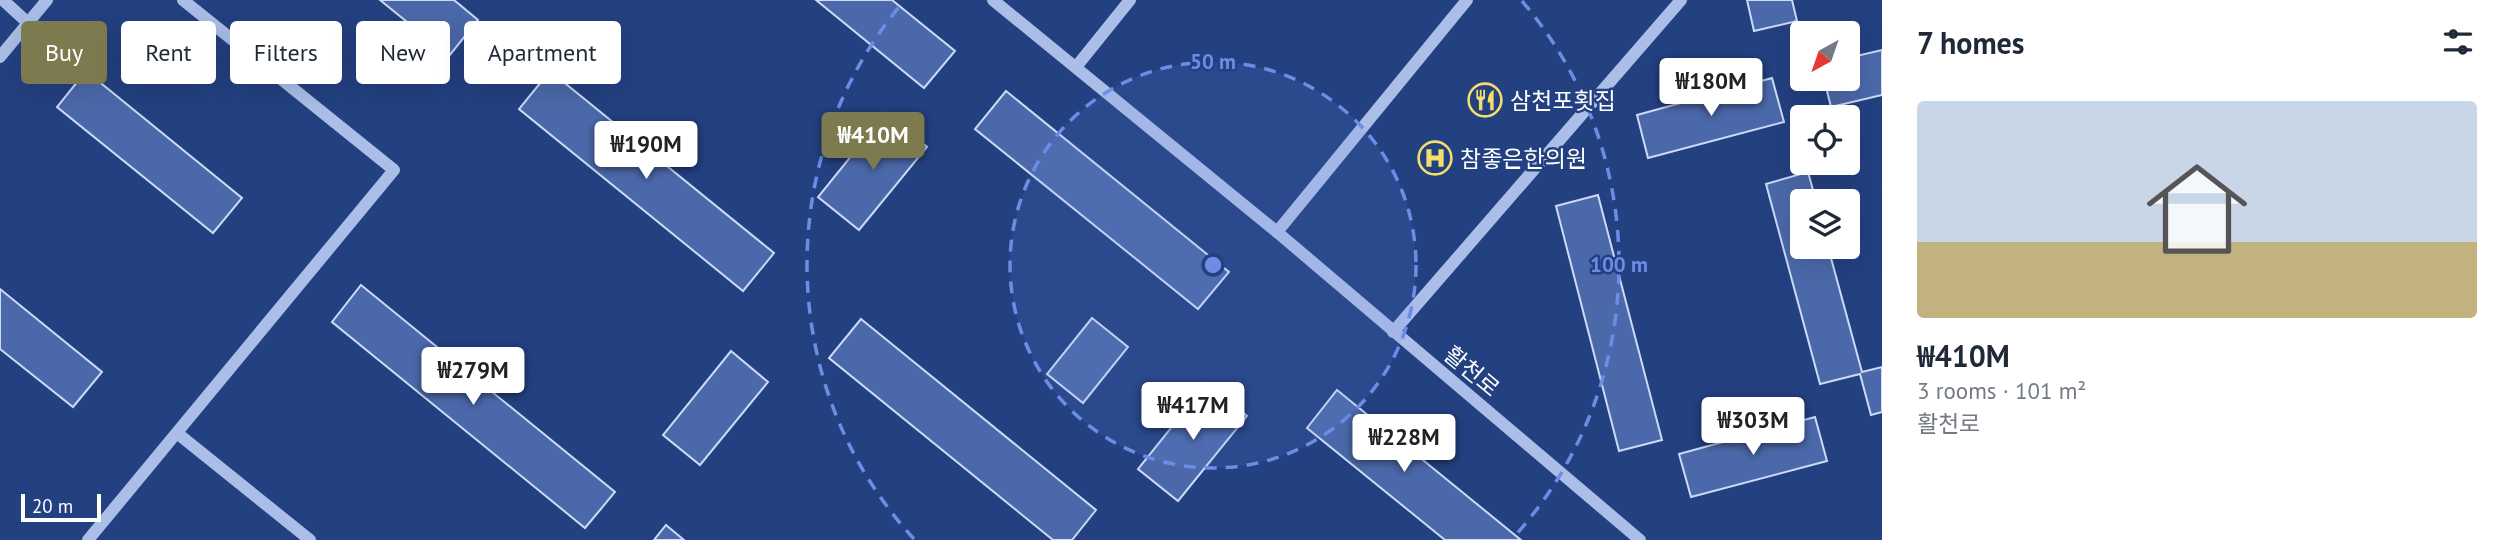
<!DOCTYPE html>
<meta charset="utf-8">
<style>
:root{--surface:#fff;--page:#f2f2f3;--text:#1f2937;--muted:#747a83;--line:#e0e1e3;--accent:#7e7a4f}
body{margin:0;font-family:"PT Sans","Noto Sans KR",sans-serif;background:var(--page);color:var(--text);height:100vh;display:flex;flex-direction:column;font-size:26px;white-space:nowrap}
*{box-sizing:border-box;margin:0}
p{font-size:23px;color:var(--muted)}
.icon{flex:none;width:38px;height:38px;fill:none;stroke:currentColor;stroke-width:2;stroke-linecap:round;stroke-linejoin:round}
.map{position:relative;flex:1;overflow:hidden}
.drawer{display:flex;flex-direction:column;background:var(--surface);width:630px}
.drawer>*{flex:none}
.top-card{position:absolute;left:21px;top:21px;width:665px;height:63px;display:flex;gap:14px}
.needle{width:46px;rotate:220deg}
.tools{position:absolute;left:1790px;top:21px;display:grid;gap:14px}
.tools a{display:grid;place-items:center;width:70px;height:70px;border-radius:7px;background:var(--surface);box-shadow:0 7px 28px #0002;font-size:35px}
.scale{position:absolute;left:21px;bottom:18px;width:80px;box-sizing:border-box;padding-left:7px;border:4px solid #fff;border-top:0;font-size:19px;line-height:24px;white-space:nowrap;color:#fff;-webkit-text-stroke:5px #234081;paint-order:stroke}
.price{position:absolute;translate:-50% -60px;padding:0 16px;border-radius:7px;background:#fff;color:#222;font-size:23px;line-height:46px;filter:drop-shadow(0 2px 4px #0008)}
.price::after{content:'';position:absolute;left:50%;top:42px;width:21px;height:16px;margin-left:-10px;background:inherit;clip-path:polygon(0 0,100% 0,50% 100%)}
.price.current{background:var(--accent);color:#fff}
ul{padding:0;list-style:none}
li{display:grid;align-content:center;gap:14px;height:371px;padding:0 35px}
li+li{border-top:2px solid var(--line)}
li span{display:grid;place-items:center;height:217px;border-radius:7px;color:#555}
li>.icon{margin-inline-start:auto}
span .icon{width:126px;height:126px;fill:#fffc;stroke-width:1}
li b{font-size:30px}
h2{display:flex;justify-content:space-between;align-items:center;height:84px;padding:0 35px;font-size:30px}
.tag{padding:0 24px;border-radius:7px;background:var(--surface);box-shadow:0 7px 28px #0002;font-size:24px;line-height:63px}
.tag.current{background:var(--accent);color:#fff}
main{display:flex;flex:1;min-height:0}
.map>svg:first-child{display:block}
.building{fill:#4b69aa;stroke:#cddaf6;stroke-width:2}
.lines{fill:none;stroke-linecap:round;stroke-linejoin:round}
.minor{stroke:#aabee7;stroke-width:12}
.ring{fill:none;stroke:#6c8ce6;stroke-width:3.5;stroke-dasharray:12 9}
.labels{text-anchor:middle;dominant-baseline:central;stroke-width:5;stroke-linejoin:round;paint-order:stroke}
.poi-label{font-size:23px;fill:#fff;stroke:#234081;text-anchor:start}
.street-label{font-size:23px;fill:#fff;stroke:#234081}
.centre{fill:#6c8ce6;stroke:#234081;stroke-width:3.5}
.ring-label{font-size:21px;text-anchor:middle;font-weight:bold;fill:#6c8ce6;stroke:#234081;stroke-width:5;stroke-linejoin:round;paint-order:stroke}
</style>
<main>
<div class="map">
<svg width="1882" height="540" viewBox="0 0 1882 540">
<rect width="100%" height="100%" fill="#234081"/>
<g class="building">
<path d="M380,0H454L478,20L449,56Z"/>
<path d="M816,0H892L955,51L924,88Z"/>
<path d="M1747,0H1792L1797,21L1754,31Z"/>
<path d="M1882,50V95L1831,107L1824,79H1848V58Z"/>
<path d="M86,71L242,198L213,233L57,107Z"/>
<path d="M550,71L774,253L743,291L519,109Z"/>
<path d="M1772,78L1784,122L1648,158L1637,115Z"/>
<path d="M1006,91L1229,272L1198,309L975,129Z"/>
<path d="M886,113L927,147L859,230L818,197Z"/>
<path d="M1808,172L1816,201H1802V247H1828L1862,372L1882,367V412L1871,415L1860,374L1820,384L1766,184Z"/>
<path d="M1598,195L1662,440L1619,451L1556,206Z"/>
<path d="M361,285L615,492L585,528L332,322Z"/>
<path d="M0,289L102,372L73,407L0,349Z"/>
<path d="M1092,318L1128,347L1083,403L1047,374Z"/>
<path d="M861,319L1096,510L1072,540H1053L829,358Z"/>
<path d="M731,351L768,382L700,465L663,435Z"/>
<path d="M1207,383L1247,416L1178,501L1138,469Z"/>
<path d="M1337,390L1521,540H1445L1307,428Z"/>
<path d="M1815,417L1827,461L1691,497L1679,454Z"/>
<path d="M666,525L684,540H654Z"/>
</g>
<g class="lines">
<g class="minor">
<path d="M3,0L28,23"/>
<path d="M993,0L1277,232L1467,0"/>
<path d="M0,57L47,0"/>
<path d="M1076,67L1130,0"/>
<path d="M1277,232L1640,540"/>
<path d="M1393,332L1681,0"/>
<path d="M177,433L310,540"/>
<path d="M88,540L394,170L183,0"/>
</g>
</g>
<circle cx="1213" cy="265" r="203" fill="#6c8ce6" fill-opacity=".12"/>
<g class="ring">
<circle cx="1213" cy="265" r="203"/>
<path d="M914 539A406 406 0 0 1 904 1M1522 1A406 406 0 0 1 1512 539"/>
</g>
<defs>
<symbol id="restaurant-ring" viewBox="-11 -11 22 22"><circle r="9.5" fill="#234081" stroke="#f3dd6c" stroke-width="1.5"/><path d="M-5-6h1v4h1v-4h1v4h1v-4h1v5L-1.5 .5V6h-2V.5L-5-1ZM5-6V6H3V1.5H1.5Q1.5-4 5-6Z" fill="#f3dd6c"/></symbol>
<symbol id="hospital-ring" viewBox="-11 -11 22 22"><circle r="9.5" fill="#234081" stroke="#f3dd6c" stroke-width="1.5"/><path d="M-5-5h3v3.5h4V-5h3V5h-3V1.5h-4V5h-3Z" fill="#f3dd6c"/></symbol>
</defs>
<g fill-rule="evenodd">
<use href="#restaurant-ring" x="1466" y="81" width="38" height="38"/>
<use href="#hospital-ring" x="1416" y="139" width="38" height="38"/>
</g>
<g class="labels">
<g class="poi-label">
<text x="1510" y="100">삼천포횟집</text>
<text x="1460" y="158">참좋은한의원</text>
</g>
<g class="street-label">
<text transform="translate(1472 371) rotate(40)">활천로</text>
</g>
</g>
<circle cx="1213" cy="265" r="10" class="centre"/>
<g class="ring-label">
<text x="1213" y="69">50 m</text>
<text x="1619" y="272">100 m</text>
</g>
</svg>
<div class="tools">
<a><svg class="needle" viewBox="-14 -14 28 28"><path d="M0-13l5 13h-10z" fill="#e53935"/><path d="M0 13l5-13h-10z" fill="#747a83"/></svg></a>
<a><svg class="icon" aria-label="locate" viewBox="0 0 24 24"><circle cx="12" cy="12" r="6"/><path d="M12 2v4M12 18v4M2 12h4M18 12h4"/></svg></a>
<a><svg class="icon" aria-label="layers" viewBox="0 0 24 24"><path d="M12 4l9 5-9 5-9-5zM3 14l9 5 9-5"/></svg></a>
</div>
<div class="scale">20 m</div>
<b class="price" style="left:1711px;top:118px">₩180M</b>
<b class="price current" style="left:873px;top:172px">₩410M</b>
<b class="price" style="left:646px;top:181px">₩190M</b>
<b class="price" style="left:473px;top:407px">₩279M</b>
<b class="price" style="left:1193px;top:442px">₩417M</b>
<b class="price" style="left:1753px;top:457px">₩303M</b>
<b class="price" style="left:1404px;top:474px">₩228M</b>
<div class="top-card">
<a class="tag current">Buy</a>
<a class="tag">Rent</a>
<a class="tag">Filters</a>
<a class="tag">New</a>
<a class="tag">Apartment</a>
</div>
</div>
<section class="drawer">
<h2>7 homes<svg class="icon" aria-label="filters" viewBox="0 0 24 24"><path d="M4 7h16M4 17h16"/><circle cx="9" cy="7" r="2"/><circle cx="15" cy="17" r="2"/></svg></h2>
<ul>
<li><span style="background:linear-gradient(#c9d6e8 65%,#c2b280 0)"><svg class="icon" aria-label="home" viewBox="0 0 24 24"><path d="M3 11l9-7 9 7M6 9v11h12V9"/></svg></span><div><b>₩410M</b><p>3 rooms · 101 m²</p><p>활천로</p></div></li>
</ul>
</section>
</main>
